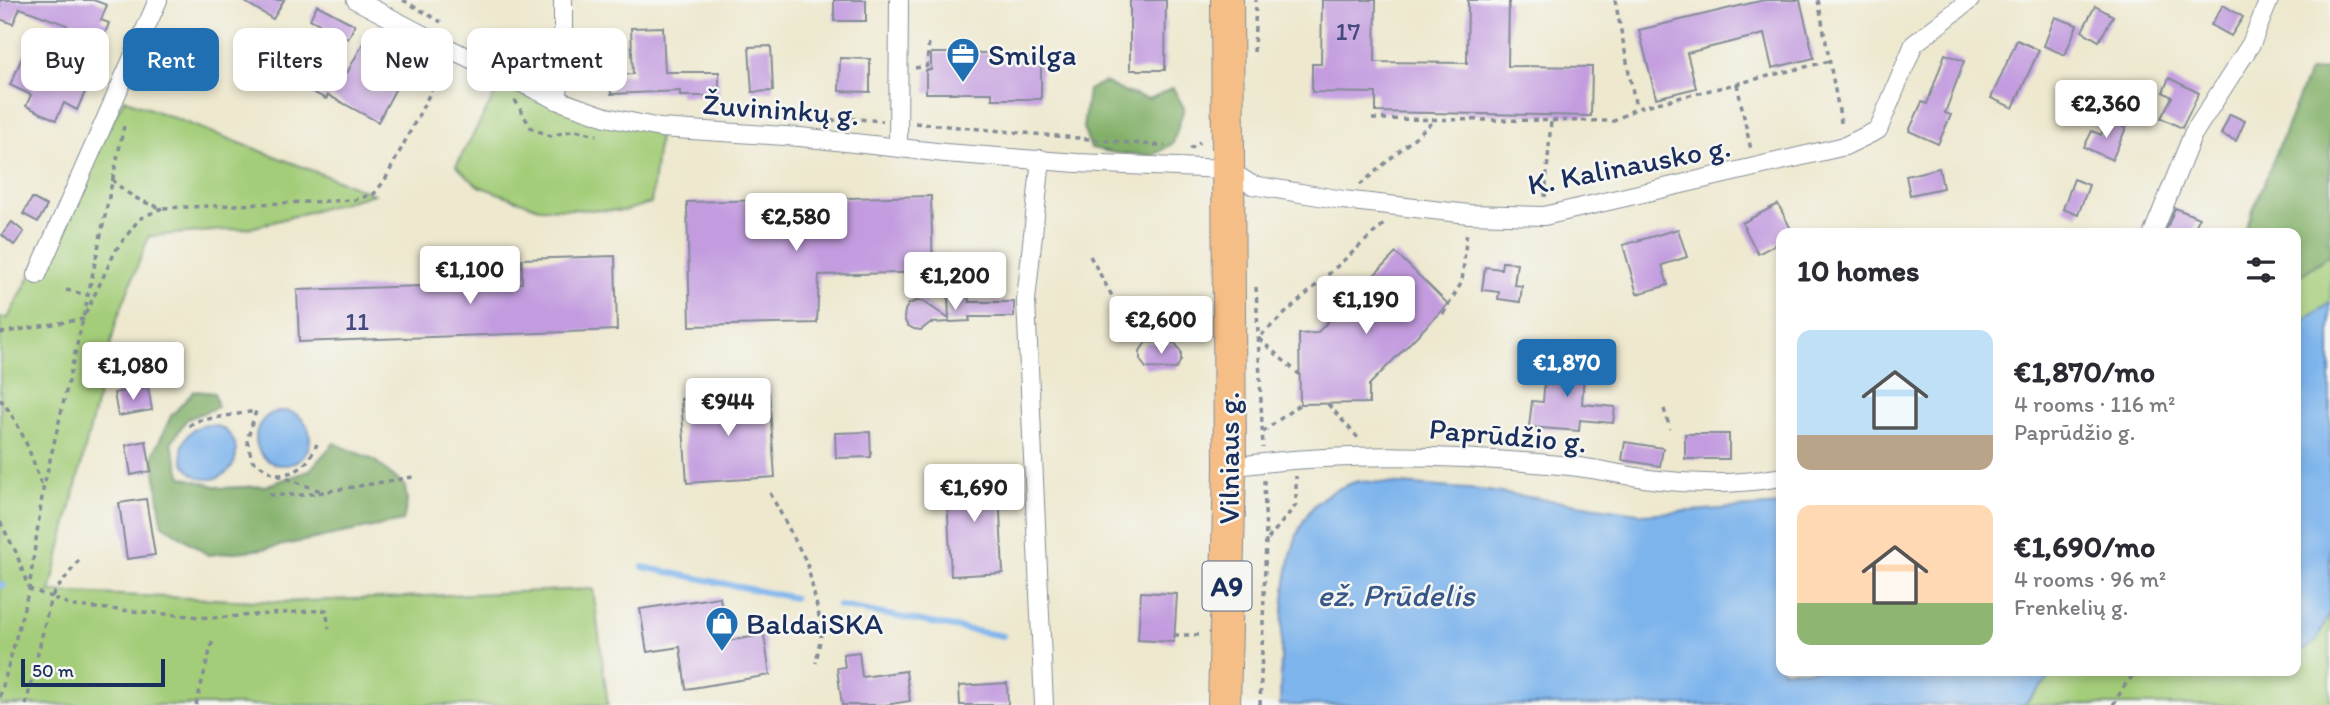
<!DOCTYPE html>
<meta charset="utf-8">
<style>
:root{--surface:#fff;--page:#f2f2f3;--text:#2b2b33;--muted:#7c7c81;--accent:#1f6fb2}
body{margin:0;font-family:Itim,sans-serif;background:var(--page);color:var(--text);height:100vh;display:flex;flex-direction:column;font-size:26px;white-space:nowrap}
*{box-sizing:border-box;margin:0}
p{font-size:23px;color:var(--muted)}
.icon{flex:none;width:38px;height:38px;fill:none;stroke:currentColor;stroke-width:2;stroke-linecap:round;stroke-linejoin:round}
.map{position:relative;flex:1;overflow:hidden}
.details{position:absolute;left:1776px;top:228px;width:525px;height:448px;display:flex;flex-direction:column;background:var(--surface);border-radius:14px;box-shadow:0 4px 10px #0003}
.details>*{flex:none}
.hud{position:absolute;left:21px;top:28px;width:665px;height:63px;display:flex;gap:14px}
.scale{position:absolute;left:21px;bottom:18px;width:144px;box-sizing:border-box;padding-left:7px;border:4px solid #1b2f5e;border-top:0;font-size:19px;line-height:24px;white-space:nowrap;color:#1b2f5e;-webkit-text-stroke:5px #f6f6f2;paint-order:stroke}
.price{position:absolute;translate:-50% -60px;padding:0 16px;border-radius:7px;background:#fff;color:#222;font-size:23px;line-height:46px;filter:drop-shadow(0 2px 4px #0008)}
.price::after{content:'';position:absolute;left:50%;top:42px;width:21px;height:16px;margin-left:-10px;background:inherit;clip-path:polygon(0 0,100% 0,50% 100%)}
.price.selected{background:var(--accent);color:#fff}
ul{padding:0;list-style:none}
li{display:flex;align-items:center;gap:21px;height:175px;padding:0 21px}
li span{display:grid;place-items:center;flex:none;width:196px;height:140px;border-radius:14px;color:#555}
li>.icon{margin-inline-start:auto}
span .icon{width:84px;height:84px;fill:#fffc;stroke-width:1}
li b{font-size:30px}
h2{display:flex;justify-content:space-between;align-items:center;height:84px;padding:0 21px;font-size:30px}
.tag{padding:0 24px;border-radius:14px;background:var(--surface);box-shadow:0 4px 10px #0003;font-size:24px;line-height:63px}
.tag.selected{background:var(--accent);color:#fff}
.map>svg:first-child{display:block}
.green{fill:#a4cd79;stroke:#607e6c;stroke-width:2}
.forest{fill:#83b069;stroke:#4f7064;stroke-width:2}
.water{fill:#7db4ec;stroke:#4c72a5;stroke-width:2}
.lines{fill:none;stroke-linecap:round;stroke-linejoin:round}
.stream{stroke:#7db4ec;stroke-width:6}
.building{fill:#c39cdf}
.street-casing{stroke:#848c96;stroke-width:20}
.highway-casing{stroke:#848c96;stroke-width:34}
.path{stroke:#848c96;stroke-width:3.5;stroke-dasharray:5 5;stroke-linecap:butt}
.street{stroke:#fff;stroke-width:18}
.highway{stroke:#f5be86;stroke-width:32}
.labels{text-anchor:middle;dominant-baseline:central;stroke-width:5;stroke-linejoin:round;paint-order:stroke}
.number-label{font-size:26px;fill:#454a7e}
.shield{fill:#f6f6f2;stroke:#5d6b8a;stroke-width:2}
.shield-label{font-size:28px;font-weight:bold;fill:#1b2f5e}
.poi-label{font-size:30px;fill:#1b2f5e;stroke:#f6f6f2;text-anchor:start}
.street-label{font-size:30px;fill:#1b2f5e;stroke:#f6f6f2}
.water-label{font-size:32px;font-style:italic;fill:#385789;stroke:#f6f6f2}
</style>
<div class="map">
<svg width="2330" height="705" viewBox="0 0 2330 705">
<rect width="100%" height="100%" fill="#f6f6f2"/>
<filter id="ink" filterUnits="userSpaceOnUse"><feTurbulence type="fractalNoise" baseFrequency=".0143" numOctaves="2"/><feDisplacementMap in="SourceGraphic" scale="14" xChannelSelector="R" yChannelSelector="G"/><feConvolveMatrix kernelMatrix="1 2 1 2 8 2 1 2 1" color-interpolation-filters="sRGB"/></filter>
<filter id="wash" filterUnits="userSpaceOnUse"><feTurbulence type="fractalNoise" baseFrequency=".00686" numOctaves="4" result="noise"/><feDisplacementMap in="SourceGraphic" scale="28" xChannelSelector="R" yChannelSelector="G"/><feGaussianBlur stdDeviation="1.57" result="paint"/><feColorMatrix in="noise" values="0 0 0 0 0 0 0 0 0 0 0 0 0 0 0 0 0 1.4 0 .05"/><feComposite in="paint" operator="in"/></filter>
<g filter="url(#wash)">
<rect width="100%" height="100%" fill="#ede8ce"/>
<g class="green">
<path d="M2330,69V705H2024L2057,670H2296V233H2244L2309,72Z"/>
<path d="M506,74L660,128L651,203L624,211L539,208L478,186L456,166Z"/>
<path d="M124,99L374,194L251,228L149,236L116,322L50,592L282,602L593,589L608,705H0V318H8Z"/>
</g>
<g class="forest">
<path d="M2330,69V254L2296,279V233H2244L2309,72Z"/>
<path d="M1104,82L1124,92L1149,99L1173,88L1184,108L1173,143L1152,156L1115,153L1091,148L1083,128L1088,90Z"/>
<path d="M194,391L214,393L218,407L187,419L171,443L182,477L222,488L265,486L309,471L334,443L374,460L405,486L407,502L403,521L264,549L208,555L162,524L153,455L171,416Z"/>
</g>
<g class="water">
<path d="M2330,303V612L2316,642L2296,655V326Z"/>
<circle cx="283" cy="438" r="27"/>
<circle cx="209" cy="452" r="27"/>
<path d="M1358,481L1481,490L1644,514L1781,505L1782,670H2057L2023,705H1280C1282,652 1277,548 1313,507C1325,493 1341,487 1358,481Z"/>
</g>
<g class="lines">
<g class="stream">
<path d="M643,567L794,598"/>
<path d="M0,586L4,585"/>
<path d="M839,606L1003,636"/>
</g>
</g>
<g id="blocks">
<g class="building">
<path d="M0,0H93L107,5L101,20L109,23L97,54L61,41L67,25L20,8L13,24L0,19Z"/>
<path d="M242,0H284L273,19Z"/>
<rect x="834" y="0" width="32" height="21"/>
<path d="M1130,0H1166L1165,70H1130Z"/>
<path d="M1322,0H1376L1375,62L1467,63L1468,0H1509L1508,66L1592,67L1591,116L1376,112V93L1312,92V64H1321Z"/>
<path d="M1764,0H1800L1814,58L1772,68L1764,34L1687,53L1696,88L1656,98L1639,30Z"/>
<path d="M317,5L355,25L348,39L310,19Z"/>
<path d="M2223,5L2243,17L2231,36L2211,25Z"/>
<path d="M2095,6L2113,16L2099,41L2082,31Z"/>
<path d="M2055,17L2077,25L2065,55L2044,46Z"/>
<path d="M663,27L665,72H719V96H680V91L611,94L610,75L633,74L631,28Z"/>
<path d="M368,34L414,60L407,72L405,71L378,122L328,95L326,99L293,82L296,77L270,63L283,39L347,73Z"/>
<path d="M2017,40L2039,50L2013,108L1991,98Z"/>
<path d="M771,46L773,91L752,92L749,47Z"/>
<path d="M24,53L89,83L77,110L64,103L56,120L26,106L31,95L10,85Z"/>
<path d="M931,53H990V59L1041,58V99H992V93H926V70H931Z"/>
<path d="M1945,54L1964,61L1945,113L1951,115L1938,144L1909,131L1922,102L1927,104Z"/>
<path d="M840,58L870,59V92L839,91Z"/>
<path d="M2169,78L2199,93L2182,128L2161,118L2172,97L2163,92Z"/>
<path d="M2230,114L2245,121L2236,141L2221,134Z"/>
<path d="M2108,119L2126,128L2112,160L2084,147L2092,131L2101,135Z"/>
<path d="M1939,168L1943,188L1910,195L1906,176Z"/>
<path d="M2074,179L2089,185L2078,215L2063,209Z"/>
<path d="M931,196L933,272L819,275L817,323L690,326L687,202Z"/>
<path d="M32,198L47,206L38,222L23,214Z"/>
<path d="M1778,204L1793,233H1782V241L1758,254L1742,223Z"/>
<path d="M2175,208L2199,218L2193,233H2165Z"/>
<path d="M12,222L24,232L14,245L2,235Z"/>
<path d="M1678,229L1687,257L1662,265L1668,285L1637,294L1623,245Z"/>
<path d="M1396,253L1448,304L1369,385V403L1300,404L1299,334L1317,333Z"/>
<path d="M615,256L617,330L299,342L297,290L522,283V259Z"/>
<path d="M1502,262L1517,263L1514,285L1522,286L1520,302L1498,299L1499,292L1482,290L1485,267L1501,269Z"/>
<path d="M968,294L969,302H1014V317H969L970,321L930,323L921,330L914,329L907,325L904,318L905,310L909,304L916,301H923L949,319L948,296Z"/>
<path d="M1146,342L1175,343L1181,352V360L1176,369L1146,368L1140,360V351Z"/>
<path d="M1554,354L1585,357L1582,404L1615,407L1613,423L1580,420L1579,431L1529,427L1532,401L1543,402L1545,377L1552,378Z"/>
<path d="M148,387L152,410L118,416L114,393Z"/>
<path d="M769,393L775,477L687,483L681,399Z"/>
<path d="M870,432L871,457L836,458L835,433Z"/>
<rect x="1685" y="434" width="44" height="25"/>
<path d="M146,441L151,471L131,475L126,445Z"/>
<path d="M1625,442L1663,448L1660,466L1622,460Z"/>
<path d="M998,472L1003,573L951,576L946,474Z"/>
<path d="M146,499L155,555L127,559L119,503Z"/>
<path d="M1141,592L1177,594L1174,642L1138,640Z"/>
<path d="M720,597L727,641L764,635L770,675L686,689L680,647L647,652L640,609Z"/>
<path d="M859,652L862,677L906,671L910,701L885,705H842L837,668L845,667L843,654Z"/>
<path d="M1007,683L1008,705H960L959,686Z"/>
</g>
</g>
</g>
<g filter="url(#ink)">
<use href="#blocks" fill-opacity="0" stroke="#848c96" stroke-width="2"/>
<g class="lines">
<defs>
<g id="street">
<path d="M356,0L448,48L557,100L606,117L660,128L800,137L945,153L1077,163L1227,169L1252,185L1343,200L1469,214L1544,216L1845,146L1878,130L1914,44L1970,0"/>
<path d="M557,100L563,60V0"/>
<path d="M898,146L899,0"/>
<path d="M1041,159L1026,300L1044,705"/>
<path d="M2153,233L2193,134L2251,44L2269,0"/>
<path d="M37,275L158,0"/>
<path d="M1230,467C1343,451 1456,455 1570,466C1600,469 1629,477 1659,480C1700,485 1742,484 1782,477"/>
</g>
<path id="highway" d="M1224,705L1230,467L1227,0"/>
</defs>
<use href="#street" class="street-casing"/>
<use href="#highway" class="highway-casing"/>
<g class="path">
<path d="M403,0L441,22"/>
<path d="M1615,0L1636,108"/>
<path d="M1818,0L1842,127"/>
<path d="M1254,52L1256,0"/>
<path d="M915,68L927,66L929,40"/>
<path d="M1737,84L1751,150"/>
<path d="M515,100L531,128L550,136L575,130L597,135"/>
<path d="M1372,119L1614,121L1637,108L1830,61"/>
<path d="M831,121L844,118L883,121"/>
<path d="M915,123L1165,146"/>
<path d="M1190,149L1200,142"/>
<path d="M112,179C127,195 141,202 162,208L355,200L374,194L385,180L444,66"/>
<path d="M1360,185L1436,119"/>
<path d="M1545,197L1551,121"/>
<path d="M1090,256L1132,332"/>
<path d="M1256,287L1263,448"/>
<path d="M66,290L87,295"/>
<path d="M1443,314L1462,282L1467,230"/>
<path d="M0,333L83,319L116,250L139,219L162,208"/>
<path d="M1300,375L1258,338L1386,222"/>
<path d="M0,399C21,424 32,456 42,488"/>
<path d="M1328,404L1359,439"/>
<path d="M1664,409L1670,429"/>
<path d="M189,426L196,421L256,411L247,440L252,460L272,473L323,492"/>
<path d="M1263,432L1300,404"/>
<path d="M277,474C301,474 308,463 317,444"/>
<path d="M770,493L807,563L822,629L816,663"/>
<path d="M269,495H305L413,477"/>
<path d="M0,522L16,552L28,587"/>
<path d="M1268,539L1296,505V476"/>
<path d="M79,560L51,597L74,606L212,618L326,610L329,628"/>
<path d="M1174,635H1201"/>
<path d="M0,697L29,589L43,490L83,319L124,126"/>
<path d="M26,705L51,597L29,589"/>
<path d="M196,705L213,639"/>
<path d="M1260,705L1266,540L1264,480"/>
<path d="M2113,705L2125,685L2137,670"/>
</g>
<use href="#street" class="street"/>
<use href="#highway" class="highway"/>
</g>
</g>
<defs>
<symbol id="office-pin" viewBox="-11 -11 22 30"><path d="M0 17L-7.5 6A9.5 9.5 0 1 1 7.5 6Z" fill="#1f6fb2" stroke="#f6f6f2"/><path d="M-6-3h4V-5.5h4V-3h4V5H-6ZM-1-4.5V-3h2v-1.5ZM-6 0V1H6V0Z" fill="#fff"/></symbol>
<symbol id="shop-pin" viewBox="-11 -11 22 30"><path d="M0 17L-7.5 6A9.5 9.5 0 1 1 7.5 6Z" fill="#1f6fb2" stroke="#f6f6f2"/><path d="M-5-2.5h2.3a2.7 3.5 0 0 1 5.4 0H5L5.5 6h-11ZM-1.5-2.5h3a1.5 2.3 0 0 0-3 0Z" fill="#fff"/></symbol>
</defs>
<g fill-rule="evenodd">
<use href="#office-pin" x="944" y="35" width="38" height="52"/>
<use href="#shop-pin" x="703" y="604" width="38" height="52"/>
</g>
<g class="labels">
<g class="number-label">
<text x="1348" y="31">17</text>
<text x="357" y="321">11</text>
</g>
<rect class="shield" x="1202.5" y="561.5" width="49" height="49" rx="5"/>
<g class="shield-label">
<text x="1227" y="586">A9</text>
</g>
<g class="poi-label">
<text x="988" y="54">Smilga</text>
<text x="746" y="623">BaldaiSKA</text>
</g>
<g class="street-label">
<text transform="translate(781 109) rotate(4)">Žuvininkų g.</text>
<text transform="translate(1629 165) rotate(-11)">K. Kalinausko g.</text>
<text transform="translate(1508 435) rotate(5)">Paprūdžio g.</text>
<text transform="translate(1228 458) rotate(-90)">Vilniaus g.</text>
</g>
<g class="water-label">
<text x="1396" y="595">ež. Prūdelis</text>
</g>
</g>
</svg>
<div class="scale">50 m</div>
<b class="price" style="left:2106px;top:140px">€2,360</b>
<b class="price" style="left:796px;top:253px">€2,580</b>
<b class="price" style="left:470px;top:306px">€1,100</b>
<b class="price" style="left:955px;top:312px">€1,200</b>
<b class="price" style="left:1366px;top:336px">€1,190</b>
<b class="price" style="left:1161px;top:356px">€2,600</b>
<b class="price selected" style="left:1567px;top:399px">€1,870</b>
<b class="price" style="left:133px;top:402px">€1,080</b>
<b class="price" style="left:728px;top:438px">€944</b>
<b class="price" style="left:974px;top:524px">€1,690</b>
<div class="hud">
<a class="tag">Buy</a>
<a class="tag selected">Rent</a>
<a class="tag">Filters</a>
<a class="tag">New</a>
<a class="tag">Apartment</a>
</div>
<section class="details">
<h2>10 homes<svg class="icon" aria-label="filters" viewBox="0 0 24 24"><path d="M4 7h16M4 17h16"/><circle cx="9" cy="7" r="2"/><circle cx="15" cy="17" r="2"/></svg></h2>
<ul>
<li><span style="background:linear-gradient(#bfe0f5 75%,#b9a48a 0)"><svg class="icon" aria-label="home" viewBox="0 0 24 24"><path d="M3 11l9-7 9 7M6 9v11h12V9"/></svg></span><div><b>€1,870/mo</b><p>4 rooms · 116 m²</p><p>Paprūdžio g.</p></div></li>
<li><span style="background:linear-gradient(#ffd9b3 70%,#8fb573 0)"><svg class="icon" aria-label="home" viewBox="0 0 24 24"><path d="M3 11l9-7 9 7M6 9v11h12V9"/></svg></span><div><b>€1,690/mo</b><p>4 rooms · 96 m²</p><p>Frenkelių g.</p></div></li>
</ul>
</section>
</div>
